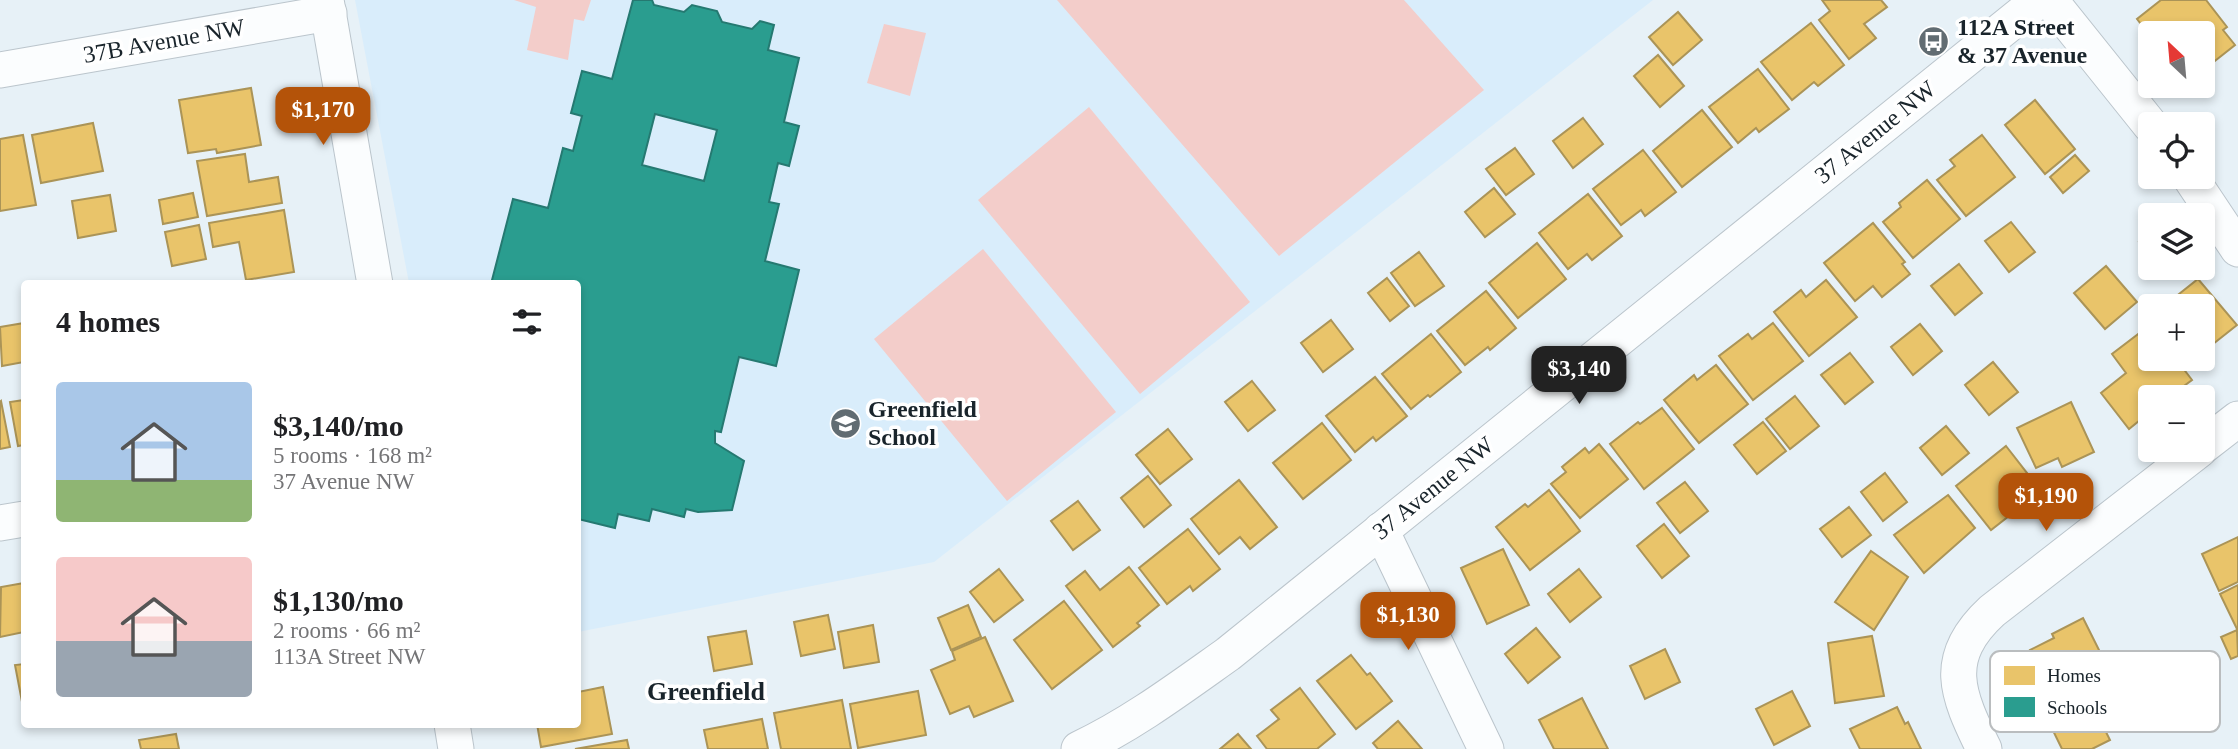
<!DOCTYPE html>
<meta charset="utf-8">
<style>
:root{--surface:#fff;--page:#f2f2f2;--text:#202124;--muted:#757577;--accent:#b45309}
body{margin:0;font-family:"Times New Roman",serif;background:var(--page);color:var(--text);height:100vh;display:flex;flex-direction:column;font-size:26px;white-space:nowrap}
*{box-sizing:border-box;margin:0}
p{font-size:23px;color:var(--muted)}
.icon{flex:none;width:38px;height:38px;fill:none;stroke:currentColor;stroke-width:2;stroke-linecap:round;stroke-linejoin:round}
.map{position:relative;flex:1;overflow:hidden}
.side{position:absolute;left:21px;top:280px;width:560px;height:448px;display:flex;flex-direction:column;background:var(--surface);border-radius:7px;box-shadow:0 4px 10px #0003}
.side>*{flex:none}
.needle{width:46px;rotate:334deg}
.tools{position:absolute;left:2138px;top:21px;display:grid;gap:14px}
.tools a{display:grid;place-items:center;width:77px;height:77px;border-radius:7px;background:var(--surface);box-shadow:0 4px 10px #0003;font-size:35px}
.price{position:absolute;translate:-50% -60px;padding:0 16px;border-radius:14px;background:var(--accent);color:#fff;font-size:23px;line-height:46px;filter:drop-shadow(0 2px 4px #0008)}
.price::after{content:'';position:absolute;left:50%;top:42px;width:21px;height:16px;margin-left:-10px;background:inherit;clip-path:polygon(0 0,100% 0,50% 100%)}
.price.active{background:#222;color:#fff}
ul{padding:0;list-style:none}
li{display:flex;align-items:center;gap:21px;height:175px;padding:0 35px}
li span{display:grid;place-items:center;flex:none;width:196px;height:140px;border-radius:7px;color:#555}
li>.icon{margin-inline-start:auto}
span .icon{width:84px;height:84px;fill:#fffc;stroke-width:1}
li b{font-size:30px}
h2{display:flex;justify-content:space-between;align-items:center;height:84px;padding:0 35px;font-size:30px}
.map>svg:first-child{display:block}
.built{fill:#d9edfb}
.green{fill:#f3cdca}
.homes{fill:#e9c46a;stroke:#ab9457;stroke-width:2}
.schools{fill:#2a9d8f;stroke:#257971;stroke-width:2;fill-rule:evenodd}
.lines{fill:none;stroke-linecap:round;stroke-linejoin:round}
.minor-casing{stroke:#bbc5cc;stroke-width:37}
.minor{stroke:#fbfdfe;stroke-width:35}
.labels{text-anchor:middle;dominant-baseline:central;stroke-width:7;stroke-linejoin:round;paint-order:stroke}
.poi-label{font-size:24px;font-weight:bold;fill:#19242b;stroke:#fff;text-anchor:start}
.street-label{font-size:24px;fill:#19242b;stroke:#fff}
.neighbourhood-label{font-size:26px;font-weight:bold;fill:#19242b;stroke:#fff}
.key{fill:#fff;stroke:#babdbf;stroke-width:2}
.key-label{font-size:19px;fill:#19242b}
</style>
<div class="map">
<svg width="2238" height="749" viewBox="0 0 2238 749">
<rect width="100%" height="100%" fill="#e7f1f7"/>
<path class="built" d="M355,0H1653L934,562L578,632V284L409,283Z"/>
<g class="green">
<path d="M514,0H591L584,21L574,19L568,60L527,50L536,7Z"/>
<path d="M1057,0H1404L1484,90L1279,256Z"/>
<path d="M884,24L926,33L910,96L867,83Z"/>
<path d="M1089,107L1250,302L1140,394L978,200Z"/>
<path d="M983,249L1116,412L1007,501L874,339Z"/>
</g>
<g class="homes">
<path d="M1822,0H1881L1887,7L1864,24L1876,38L1849,59L1819,20L1830,11Z"/>
<path d="M2161,0H2206L2227,27L2223,30L2235,45L2206,68L2203,65V33H2151V37L2137,19Z"/>
<path d="M1678,12L1702,40L1673,65L1649,37Z"/>
<path d="M1811,23L1844,65L1818,86L1814,82L1792,100L1761,62Z"/>
<path d="M1658,55L1684,86L1660,107L1634,76Z"/>
<path d="M1758,69L1789,109L1759,132L1756,128L1738,143L1709,107Z"/>
<path d="M251,88L261,145L217,153L216,149L188,153L179,100Z"/>
<path d="M2035,100L2075,149L2045,174L2005,125Z"/>
<path d="M1702,110L1732,147L1682,187L1653,151Z"/>
<path d="M1583,118L1603,144L1573,168L1553,141Z"/>
<path d="M93,123L103,171L41,183L32,135Z"/>
<path d="M23,135L36,205L0,211V139Z"/>
<path d="M1982,135L2015,177L1966,216L1937,180L1955,166L1950,160Z"/>
<path d="M1515,148L1534,174L1506,195L1486,169Z"/>
<path d="M1643,150L1676,192L1645,216L1641,210L1621,225L1593,189Z"/>
<path d="M245,154L249,182L278,177L282,203L207,216L197,161Z"/>
<path d="M2075,155L2089,171L2063,193L2050,177Z"/>
<path d="M1927,180L1960,219L1913,258L1883,222L1901,207L1899,203Z"/>
<path d="M1494,188L1515,214L1485,237L1465,212Z"/>
<path d="M193,193L198,217L163,224L159,200Z"/>
<path d="M1588,194L1622,236L1592,260L1587,254L1568,269L1539,233Z"/>
<path d="M110,195L116,231L78,238L72,201Z"/>
<path d="M284,210L294,272L246,280L239,242L213,247L209,223Z"/>
<path d="M2011,222L2035,252L2009,272L1985,241Z"/>
<path d="M1873,223L1905,262L1902,264L1910,274L1882,297L1873,286L1855,301L1824,263Z"/>
<path d="M199,225L206,259L172,266L165,232Z"/>
<path d="M2151,232V257L2139,242Z"/>
<path d="M1537,243L1566,279L1518,318L1489,283Z"/>
<path d="M1419,252L1444,286L1415,306L1391,273Z"/>
<path d="M1959,264L1982,293L1955,315L1931,286Z"/>
<path d="M2106,266L2137,302L2105,329L2074,293Z"/>
<path d="M1387,278L1409,306L1390,321L1368,293Z"/>
<path d="M2198,279L2237,325L2203,352V306H2164Z"/>
<path d="M1826,280L1857,317L1809,356L1774,312L1801,290L1806,297Z"/>
<path d="M1486,291L1516,328L1490,350L1488,347L1465,365L1437,331Z"/>
<path d="M1331,320L1353,349L1323,372L1301,343Z"/>
<path d="M24,323V362L2,366L0,327Z"/>
<path d="M1773,323L1803,361L1753,400L1719,356L1748,334L1752,339Z"/>
<path d="M1920,324L1942,351L1913,375L1891,347Z"/>
<path d="M2150,325L2151,359H2176L2192,380L2169,397H2151V411L2129,429L2101,393L2126,373L2112,354Z"/>
<path d="M1431,334L1461,372L1430,397L1428,395L1411,409L1382,374Z"/>
<path d="M1850,353L1873,382L1845,404L1821,375Z"/>
<path d="M1993,362L2018,392L1989,415L1965,385Z"/>
<path d="M1716,365L1748,404L1699,443L1664,400L1694,375L1697,380Z"/>
<path d="M1375,377L1407,416L1376,441L1373,437L1355,452L1326,416Z"/>
<path d="M1252,381L1275,410L1248,431L1225,402Z"/>
<path d="M1795,396L1819,426L1790,449L1766,419Z"/>
<path d="M24,400V445L18,446L10,402Z"/>
<path d="M1,401L10,447L0,449V402Z"/>
<path d="M2071,402L2094,452L2062,467L2058,458L2036,468L2017,428Z"/>
<path d="M1662,408L1694,449L1644,489L1610,444L1638,422L1640,424Z"/>
<path d="M1763,422L1786,451L1757,474L1734,445Z"/>
<path d="M1322,423L1351,460L1303,499L1273,463Z"/>
<path d="M1946,426L1969,453L1942,475L1920,448Z"/>
<path d="M1168,429L1192,459L1160,484L1136,455Z"/>
<path d="M1599,444L1628,479L1580,518L1551,484L1566,472L1562,467L1585,448L1589,453Z"/>
<path d="M2006,446L2041,491L1991,530L1956,486Z"/>
<path d="M1885,473L1907,502L1883,521L1861,492Z"/>
<path d="M1148,476L1171,505L1144,527L1121,498Z"/>
<path d="M1239,480L1277,527L1250,549L1240,537L1219,554L1191,519Z"/>
<path d="M1685,482L1708,511L1680,533L1657,503Z"/>
<path d="M1549,490L1580,531L1530,570L1496,527L1525,504L1528,507Z"/>
<path d="M1948,495L1975,528L1924,573L1894,535Z"/>
<path d="M1078,501L1100,530L1073,550L1051,521Z"/>
<path d="M1849,507L1871,535L1842,557L1820,529Z"/>
<path d="M1664,524L1689,556L1662,578L1637,546Z"/>
<path d="M1188,529L1220,569L1193,591L1190,586L1167,604L1139,568Z"/>
<path d="M2238,537V582L2219,591L2202,554Z"/>
<path d="M1503,549L1529,605L1487,624L1461,568Z"/>
<path d="M1871,551L1908,577L1874,630L1835,602Z"/>
<path d="M1129,567L1159,605L1137,623L1140,626L1113,647L1066,586L1085,571L1100,590Z"/>
<path d="M999,569L1023,600L994,622L970,592Z"/>
<path d="M1579,569L1601,597L1570,622L1548,594Z"/>
<path d="M24,583V632L0,637L1,587Z"/>
<path d="M2238,585V628L2237,629L2220,594Z"/>
<path d="M1064,601L1102,650L1052,689L1014,640Z"/>
<path d="M968,605L981,637L951,650L938,618Z"/>
<path d="M828,615L835,649L801,656L794,622Z"/>
<path d="M2083,618L2105,662L2049,689L2030,650L2054,638L2052,634Z"/>
<path d="M873,625L879,662L844,668L838,632Z"/>
<path d="M1536,628L1560,657L1528,683L1505,654Z"/>
<path d="M2237,630L2238,656L2231,659L2221,637Z"/>
<path d="M746,631L752,664L714,671L708,637Z"/>
<path d="M1872,636L1884,696L1835,703L1828,643Z"/>
<path d="M985,637L1013,701L974,717L969,706L950,714L931,670L955,660L952,651Z"/>
<path d="M1665,649L1680,682L1645,699L1630,666Z"/>
<path d="M1351,655L1367,675L1370,673L1392,701L1356,729L1317,681Z"/>
<path d="M24,664V707H23L15,665Z"/>
<path d="M2081,682L2110,740L2092,749H2062L2039,702Z"/>
<path d="M603,687L612,734L541,747L537,724H578V692Z"/>
<path d="M1300,688L1335,734L1317,749H1267L1257,736L1279,719L1271,710Z"/>
<path d="M918,691L926,735L858,748L850,704Z"/>
<path d="M1792,691L1810,726L1774,745L1756,709Z"/>
<path d="M1582,698L1608,749H1554L1539,720Z"/>
<path d="M842,700L851,749H781L774,713Z"/>
<path d="M1897,707L1905,724L1908,722L1921,749H1860L1850,729Z"/>
<path d="M762,719L768,749H708L704,730Z"/>
<path d="M1398,721L1422,749H1378L1373,743Z"/>
<path d="M176,734L179,749H141L139,740Z"/>
<path d="M1238,734L1251,749H1220Z"/>
<path d="M627,740L629,749H575Z"/>
</g>
<path class="schools" d="M633,0H652L654,5L684,12L692,5L717,11L722,22L752,29L760,21L774,25L768,50L799,58L784,122L799,126L789,166L778,163L769,202L779,204L765,261L799,270L776,366L739,357L721,432L715,431V443L744,461L732,510L698,512L686,509L684,517L652,509L649,521L618,514L615,528L578,519V284H491L513,199L548,208L563,148L573,151L582,116L571,113L582,71L612,79ZM655,114L717,130L704,181L642,165Z"/>
<g class="lines">
<defs>
<g id="minor">
<path d="M326,0L375,284"/>
<path d="M2050,0L2151,126"/>
<path d="M0,70L329,13"/>
<path d="M2190,177L2238,249"/>
<path d="M2203,446L2238,419"/>
<path d="M0,523L24,519"/>
<path d="M1381,530L1486,749"/>
<path d="M452,724L456,749"/>
<path d="M1079,749C1132,724 1180,688 1228,654L2039,0"/>
<path d="M1984,749C1957,694 1941,658 1992,611L2199,450"/>
</g>
</defs>
<use href="#minor" class="minor-casing"/>
<use href="#minor" class="minor"/>
</g>
<defs>
<symbol id="bus-disc" viewBox="-11 -11 22 22"><circle r="9.5" fill="#616c72" stroke="#fff"/><path d="M-5-6H5V4H4V6H2V4H-2V6H-4V4H-5ZM-3.5-4V0h7V-4ZM-3.5 1.2v1.5H-2V1.2ZM2 1.2v1.5H3.5V1.2Z" fill="#fff"/></symbol>
<symbol id="school-disc" viewBox="-11 -11 22 22"><circle r="9.5" fill="#616c72" stroke="#fff"/><path d="M0-5L7-2L0 1L-7-2ZM-4 1L0 2.5L4 1V4Q0 6-4 4Z" fill="#fff"/></symbol>
</defs>
<g fill-rule="evenodd">
<use href="#bus-disc" x="1916" y="24" width="35" height="35"/>
<use href="#school-disc" x="828" y="406" width="35" height="35"/>
</g>
<g class="labels">
<g class="poi-label">
<text x="1957" y="27">112A Street<tspan x="1957" dy="28">&amp; 37 Avenue</tspan></text>
<text x="868" y="409">Greenfield<tspan x="868" dy="28">School</tspan></text>
</g>
<g class="street-label">
<text transform="translate(164 41) rotate(-10)">37B Avenue NW</text>
<text transform="translate(1875 132) rotate(-39)">37 Avenue NW</text>
<text transform="translate(1433 488) rotate(-39)">37 Avenue NW</text>
</g>
<g class="neighbourhood-label">
<text x="706" y="691">Greenfield</text>
</g>
</g>
<rect x="1990" y="651" width="230" height="81" rx="10" class="key"/>
<rect x="2004" y="666" width="31" height="19" fill="#e9c46a"/>
<rect x="2004" y="697" width="31" height="20" fill="#2a9d8f"/>
<g class="key-label">
<text x="2047" y="682">Homes</text>
<text x="2047" y="714">Schools</text>
</g>
</svg>
<div class="tools">
<a><svg class="needle" viewBox="-14 -14 28 28"><path d="M0-13l5 13h-10z" fill="#e53935"/><path d="M0 13l5-13h-10z" fill="#757577"/></svg></a>
<a><svg class="icon" aria-label="locate" viewBox="0 0 24 24"><circle cx="12" cy="12" r="6"/><path d="M12 2v4M12 18v4M2 12h4M18 12h4"/></svg></a>
<a><svg class="icon" aria-label="layers" viewBox="0 0 24 24"><path d="M12 4l9 5-9 5-9-5zM3 14l9 5 9-5"/></svg></a>
<a>+</a>
<a>−</a>
</div>
<b class="price" style="left:323px;top:147px">$1,170</b>
<b class="price active" style="left:1579px;top:406px">$3,140</b>
<b class="price" style="left:2046px;top:533px">$1,190</b>
<b class="price" style="left:1408px;top:652px">$1,130</b>
<section class="side">
<h2>4 homes<svg class="icon" aria-label="filters" viewBox="0 0 24 24"><path d="M4 7h16M4 17h16"/><circle cx="9" cy="7" r="2"/><circle cx="15" cy="17" r="2"/></svg></h2>
<ul>
<li><span style="background:linear-gradient(#a9c7e8 70%,#8fb573 0)"><svg class="icon" aria-label="home" viewBox="0 0 24 24"><path d="M3 11l9-7 9 7M6 9v11h12V9"/></svg></span><div><b>$3,140/mo</b><p>5 rooms · 168 m²</p><p>37 Avenue NW</p></div></li>
<li><span style="background:linear-gradient(#f6c9c9 60%,#9aa5b1 0)"><svg class="icon" aria-label="home" viewBox="0 0 24 24"><path d="M3 11l9-7 9 7M6 9v11h12V9"/></svg></span><div><b>$1,130/mo</b><p>2 rooms · 66 m²</p><p>113A Street NW</p></div></li>
</ul>
</section>
</div>
